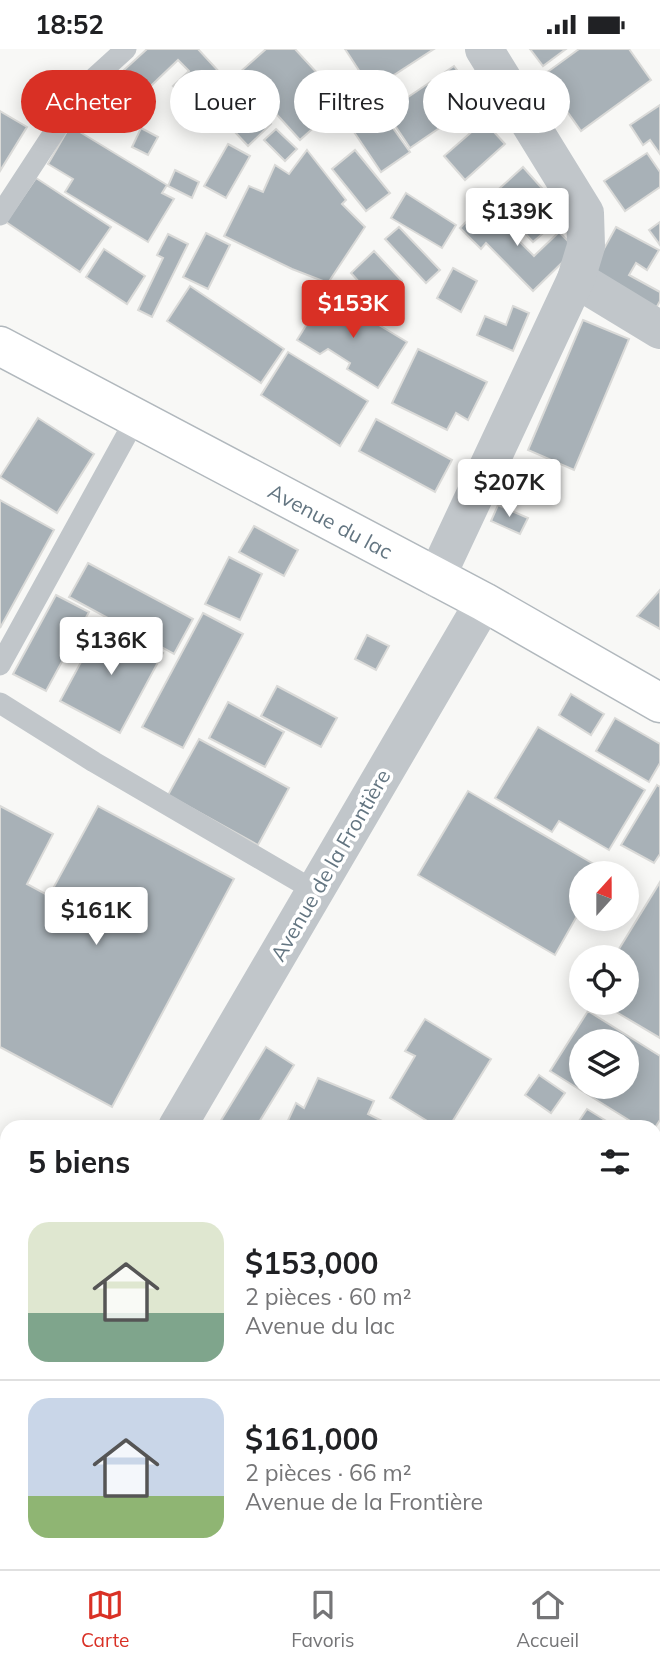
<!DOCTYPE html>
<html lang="fr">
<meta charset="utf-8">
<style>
:root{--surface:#fff;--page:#f2f2f2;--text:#202124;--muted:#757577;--line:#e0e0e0;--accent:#d93025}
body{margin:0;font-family:Mulish,sans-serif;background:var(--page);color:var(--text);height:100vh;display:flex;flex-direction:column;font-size:26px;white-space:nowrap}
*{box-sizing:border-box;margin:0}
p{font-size:23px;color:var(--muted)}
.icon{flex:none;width:38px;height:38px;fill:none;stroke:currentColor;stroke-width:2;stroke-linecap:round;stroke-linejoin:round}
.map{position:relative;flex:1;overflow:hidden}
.panel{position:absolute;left:0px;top:1071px;width:662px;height:450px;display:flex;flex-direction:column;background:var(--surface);border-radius:21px 21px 0 0;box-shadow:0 4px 18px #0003}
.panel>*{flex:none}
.hud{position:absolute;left:21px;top:21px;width:620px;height:63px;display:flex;gap:14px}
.needle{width:46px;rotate:21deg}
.buttons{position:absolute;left:569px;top:812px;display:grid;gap:14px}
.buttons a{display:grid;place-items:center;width:70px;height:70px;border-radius:50%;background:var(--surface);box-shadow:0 4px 18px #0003;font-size:35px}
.price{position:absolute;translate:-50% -60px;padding:0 16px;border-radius:7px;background:#fff;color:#222;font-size:23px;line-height:46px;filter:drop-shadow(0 2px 4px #0008)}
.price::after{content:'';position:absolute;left:50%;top:42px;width:21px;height:16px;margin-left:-10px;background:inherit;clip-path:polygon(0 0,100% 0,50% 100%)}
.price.current{background:var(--accent);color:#fff}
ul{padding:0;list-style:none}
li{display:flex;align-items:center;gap:21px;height:175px;padding:0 28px}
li+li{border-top:2px solid var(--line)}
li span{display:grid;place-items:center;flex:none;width:196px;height:140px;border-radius:21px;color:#555}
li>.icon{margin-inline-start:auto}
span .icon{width:84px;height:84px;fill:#fffc;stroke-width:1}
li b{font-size:30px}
h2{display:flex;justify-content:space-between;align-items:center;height:84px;padding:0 28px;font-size:30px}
.tag{padding:0 24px;border-radius:32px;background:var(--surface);box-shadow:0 4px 18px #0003;font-size:24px;line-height:63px}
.tag.current{background:var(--accent);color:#fff}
.status{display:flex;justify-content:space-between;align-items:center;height:49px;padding:0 35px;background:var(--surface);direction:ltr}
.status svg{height:19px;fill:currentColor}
.tab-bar{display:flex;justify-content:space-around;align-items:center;height:98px;border-top:2px solid var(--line);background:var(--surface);font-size:19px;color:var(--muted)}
.tab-bar a{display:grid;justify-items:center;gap:4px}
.tab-bar .current{color:var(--accent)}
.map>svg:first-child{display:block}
.building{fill:#a8b1b7;stroke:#dadad8;stroke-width:2;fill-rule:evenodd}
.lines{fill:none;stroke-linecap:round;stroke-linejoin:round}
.secondary-casing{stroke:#b1b8bd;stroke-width:41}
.service{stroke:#c1c6ca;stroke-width:21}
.minor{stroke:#c1c6ca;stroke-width:38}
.secondary{stroke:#fff;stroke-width:38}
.labels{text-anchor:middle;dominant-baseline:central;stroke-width:7;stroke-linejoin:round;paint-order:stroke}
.street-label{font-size:21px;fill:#637581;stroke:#fff}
</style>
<div class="status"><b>18:52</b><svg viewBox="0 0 49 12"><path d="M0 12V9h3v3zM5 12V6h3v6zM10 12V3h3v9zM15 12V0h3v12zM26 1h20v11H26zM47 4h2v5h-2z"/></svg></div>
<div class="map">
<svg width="660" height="1520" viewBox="0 0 660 1520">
<rect width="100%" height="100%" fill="#f8f8f6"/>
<g class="building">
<path d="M147,0H198L222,26L190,55L173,37L189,22L178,11L133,54L112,32Z"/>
<path d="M266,0H295L343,52L300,91L239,24Z"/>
<path d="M345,0H434L357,50L346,33L360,23Z"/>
<path d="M530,0H566L543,17Z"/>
<path d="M579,0H629L651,31L581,82L542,27Z"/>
<path d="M454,17L479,52L410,99L386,63Z"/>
<path d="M230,32L271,75L248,97L207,53Z"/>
<path d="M96,48L113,56L103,74L86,66Z"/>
<path d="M660,56V105L650,91L643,96L630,76Z"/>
<path d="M378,58L410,103L381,123L350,77Z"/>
<path d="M0,62L27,78L0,122Z"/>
<path d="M484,72L505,95L465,131L444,107Z"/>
<path d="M70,77L167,136L162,144L174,150L148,193L65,143L73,130L48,115Z"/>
<path d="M141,79L158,88L148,106L132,98Z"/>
<path d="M276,80L297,100L285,112L264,91Z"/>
<path d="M228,95L250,107L226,149L204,137Z"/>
<path d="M307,101L346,151L342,155L365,178L328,234L292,220L224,187L249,137L263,143L275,116L289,125Z"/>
<path d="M355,101L390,144L366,162L332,120Z"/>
<path d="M647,104L660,123V138L625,162L604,132Z"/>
<path d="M523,118L565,165L533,193L491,147Z"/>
<path d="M175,121L199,133L192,149L168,137Z"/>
<path d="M36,129L111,178L80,223L6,173Z"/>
<path d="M406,144L456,176L442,199L391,169Z"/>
<path d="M483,156L534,207L559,183L576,200L533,242L486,194L481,200L460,179Z"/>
<path d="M660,173V196L649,181Z"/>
<path d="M399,178L440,221L426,234L385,190Z"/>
<path d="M616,178L659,201L647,221L636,214L629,226L660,243V252L655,261L590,225Z"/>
<path d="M206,184L230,196L208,240L183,228Z"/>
<path d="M168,185L188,195L152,268L138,261L163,209L157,206Z"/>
<path d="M104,200L145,227L127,255L86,228Z"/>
<path d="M374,202L402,232L378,254L351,224Z"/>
<path d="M453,219L477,232L461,263L437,249Z"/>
<path d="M190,237L284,300L261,334L167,272Z"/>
<path d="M326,244L407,293L378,339L347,320L350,314L328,300L320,305L297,291Z"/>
<path d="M513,257L529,264L513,302L477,286L485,267L506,276Z"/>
<path d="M583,271L629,290L574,421L528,401Z"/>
<path d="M418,300L487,333L468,371L456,364L447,381L392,354Z"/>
<path d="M288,303L368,352L340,397L261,346Z"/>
<path d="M38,369L94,405L57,464L0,428Z"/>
<path d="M376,370L452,411L435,443L359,402Z"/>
<path d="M0,451L54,481L0,579Z"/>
<path d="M498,456L528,469L520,485L491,472Z"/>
<path d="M254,477L298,501L284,527L239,503Z"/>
<path d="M229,508L262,525L240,571L205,555Z"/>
<path d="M88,514L193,570L174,605L69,548Z"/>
<path d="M660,541V580L637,567Z"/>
<path d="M56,546L89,563L46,642L13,625Z"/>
<path d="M203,564L243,585L183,699L142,678Z"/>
<path d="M103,572L163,604L120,684L60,652Z"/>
<path d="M367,586L389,597L376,621L355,610Z"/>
<path d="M277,637L337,669L321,698L261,667Z"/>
<path d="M571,645L604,665L591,686L559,666Z"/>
<path d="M228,653L284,683L265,718L209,689Z"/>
<path d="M615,669L660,695V714L649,733L596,702Z"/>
<path d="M538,678L645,741L609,801L559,772L552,783L495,749Z"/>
<path d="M199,690L289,739L258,796L168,746Z"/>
<path d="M657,736L660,738V805L654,814L621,796Z"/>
<path d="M468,742L604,821L602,824H581V860L555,906L418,826Z"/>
<path d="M0,757L53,785L27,835L49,847L98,757L234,830L112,1058L0,998Z"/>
<path d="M660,833V989L601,954H626V908H614Z"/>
<path d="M588,962L660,1007V1071L654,1080V1078H640L550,1022ZM581,992H626V1038H581Z"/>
<path d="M425,970L491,1010L449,1078H437L390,1049L415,1007L405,1002Z"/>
<path d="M266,998L294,1016L256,1078H217Z"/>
<path d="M539,1026L565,1044L551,1064L525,1046Z"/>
<path d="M318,1029L374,1052L368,1065L394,1078H285L296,1054L304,1059Z"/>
<path d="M587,1060L616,1078H575Z"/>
<path d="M660,1143V1168L654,1165V1151Z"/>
<path d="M0,1145L7,1149V1219L0,1231Z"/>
<path d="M660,1331V1403L654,1399V1339Z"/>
<path d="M7,1450V1476L0,1473V1467Z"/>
<path d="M654,1476L660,1478V1511L654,1509Z"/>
<path d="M28,1514H118L130,1520H25Z"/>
<path d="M140,1514H175L173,1520H153Z"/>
<path d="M189,1514H230L228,1520H187Z"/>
<path d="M292,1514H299L312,1520H289Z"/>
<path d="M317,1514H352L367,1520H314Z"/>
<path d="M520,1514H620L618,1520H518Z"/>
</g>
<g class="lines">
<defs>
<g id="secondary">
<path id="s1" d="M0,297L484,553L660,654"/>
</g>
</defs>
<use href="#secondary" class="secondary-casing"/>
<g class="service">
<path d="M0,166L83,39L126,0"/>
<path d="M0,616L136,369"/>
<path d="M0,654L94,713L315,842"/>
</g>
<g class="minor">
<path d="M576,230L660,281"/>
<path d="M436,529L576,230L586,197L585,164L484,0"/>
<path d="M177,1078L484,553"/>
<path d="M0,1392L7,1380"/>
<path d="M654,1444L660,1446"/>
</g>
<use href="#secondary" class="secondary"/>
</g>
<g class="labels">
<g class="street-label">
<text stroke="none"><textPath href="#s1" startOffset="374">Avenue du lac</textPath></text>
<text transform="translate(330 816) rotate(-60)">Avenue de la Frontière</text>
</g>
</g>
</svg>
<div class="buttons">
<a><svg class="needle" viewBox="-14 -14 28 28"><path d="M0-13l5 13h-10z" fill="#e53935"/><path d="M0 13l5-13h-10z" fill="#757577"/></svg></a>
<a><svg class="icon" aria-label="locate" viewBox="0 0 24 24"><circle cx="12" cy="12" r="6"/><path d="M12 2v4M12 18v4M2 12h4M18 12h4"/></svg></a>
<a><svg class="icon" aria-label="layers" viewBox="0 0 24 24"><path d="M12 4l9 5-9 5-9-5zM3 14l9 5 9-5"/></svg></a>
</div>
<b class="price" style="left:517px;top:199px">$139K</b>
<b class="price current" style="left:353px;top:291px">$153K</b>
<b class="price" style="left:509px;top:470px">$207K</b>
<b class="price" style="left:111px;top:628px">$136K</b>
<b class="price" style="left:96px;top:898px">$161K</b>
<div class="hud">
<a class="tag current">Acheter</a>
<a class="tag">Louer</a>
<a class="tag">Filtres</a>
<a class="tag">Nouveau</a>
</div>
<section class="panel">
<h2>5 biens<svg class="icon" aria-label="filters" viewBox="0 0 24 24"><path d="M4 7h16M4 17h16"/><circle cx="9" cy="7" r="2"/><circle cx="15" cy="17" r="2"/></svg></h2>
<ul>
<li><span style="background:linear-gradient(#dfe7d0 65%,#7fa58c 0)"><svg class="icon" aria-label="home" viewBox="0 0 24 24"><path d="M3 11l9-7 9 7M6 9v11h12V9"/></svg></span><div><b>$153,000</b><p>2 pièces · 60 m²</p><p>Avenue du lac</p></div></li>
<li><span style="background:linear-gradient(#c9d6e8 70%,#8fb573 0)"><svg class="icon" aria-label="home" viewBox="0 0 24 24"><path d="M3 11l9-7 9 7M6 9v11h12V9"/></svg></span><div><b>$161,000</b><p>2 pièces · 66 m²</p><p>Avenue de la Frontière</p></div></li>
</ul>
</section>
</div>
<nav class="tab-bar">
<a class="current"><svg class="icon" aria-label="map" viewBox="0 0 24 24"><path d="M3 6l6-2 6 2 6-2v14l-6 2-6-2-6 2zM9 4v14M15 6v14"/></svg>Carte</a>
<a><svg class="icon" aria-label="saved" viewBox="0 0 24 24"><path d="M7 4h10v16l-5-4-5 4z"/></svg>Favoris</a>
<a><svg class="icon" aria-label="home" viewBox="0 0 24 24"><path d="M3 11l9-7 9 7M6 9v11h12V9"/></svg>Accueil</a>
</nav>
